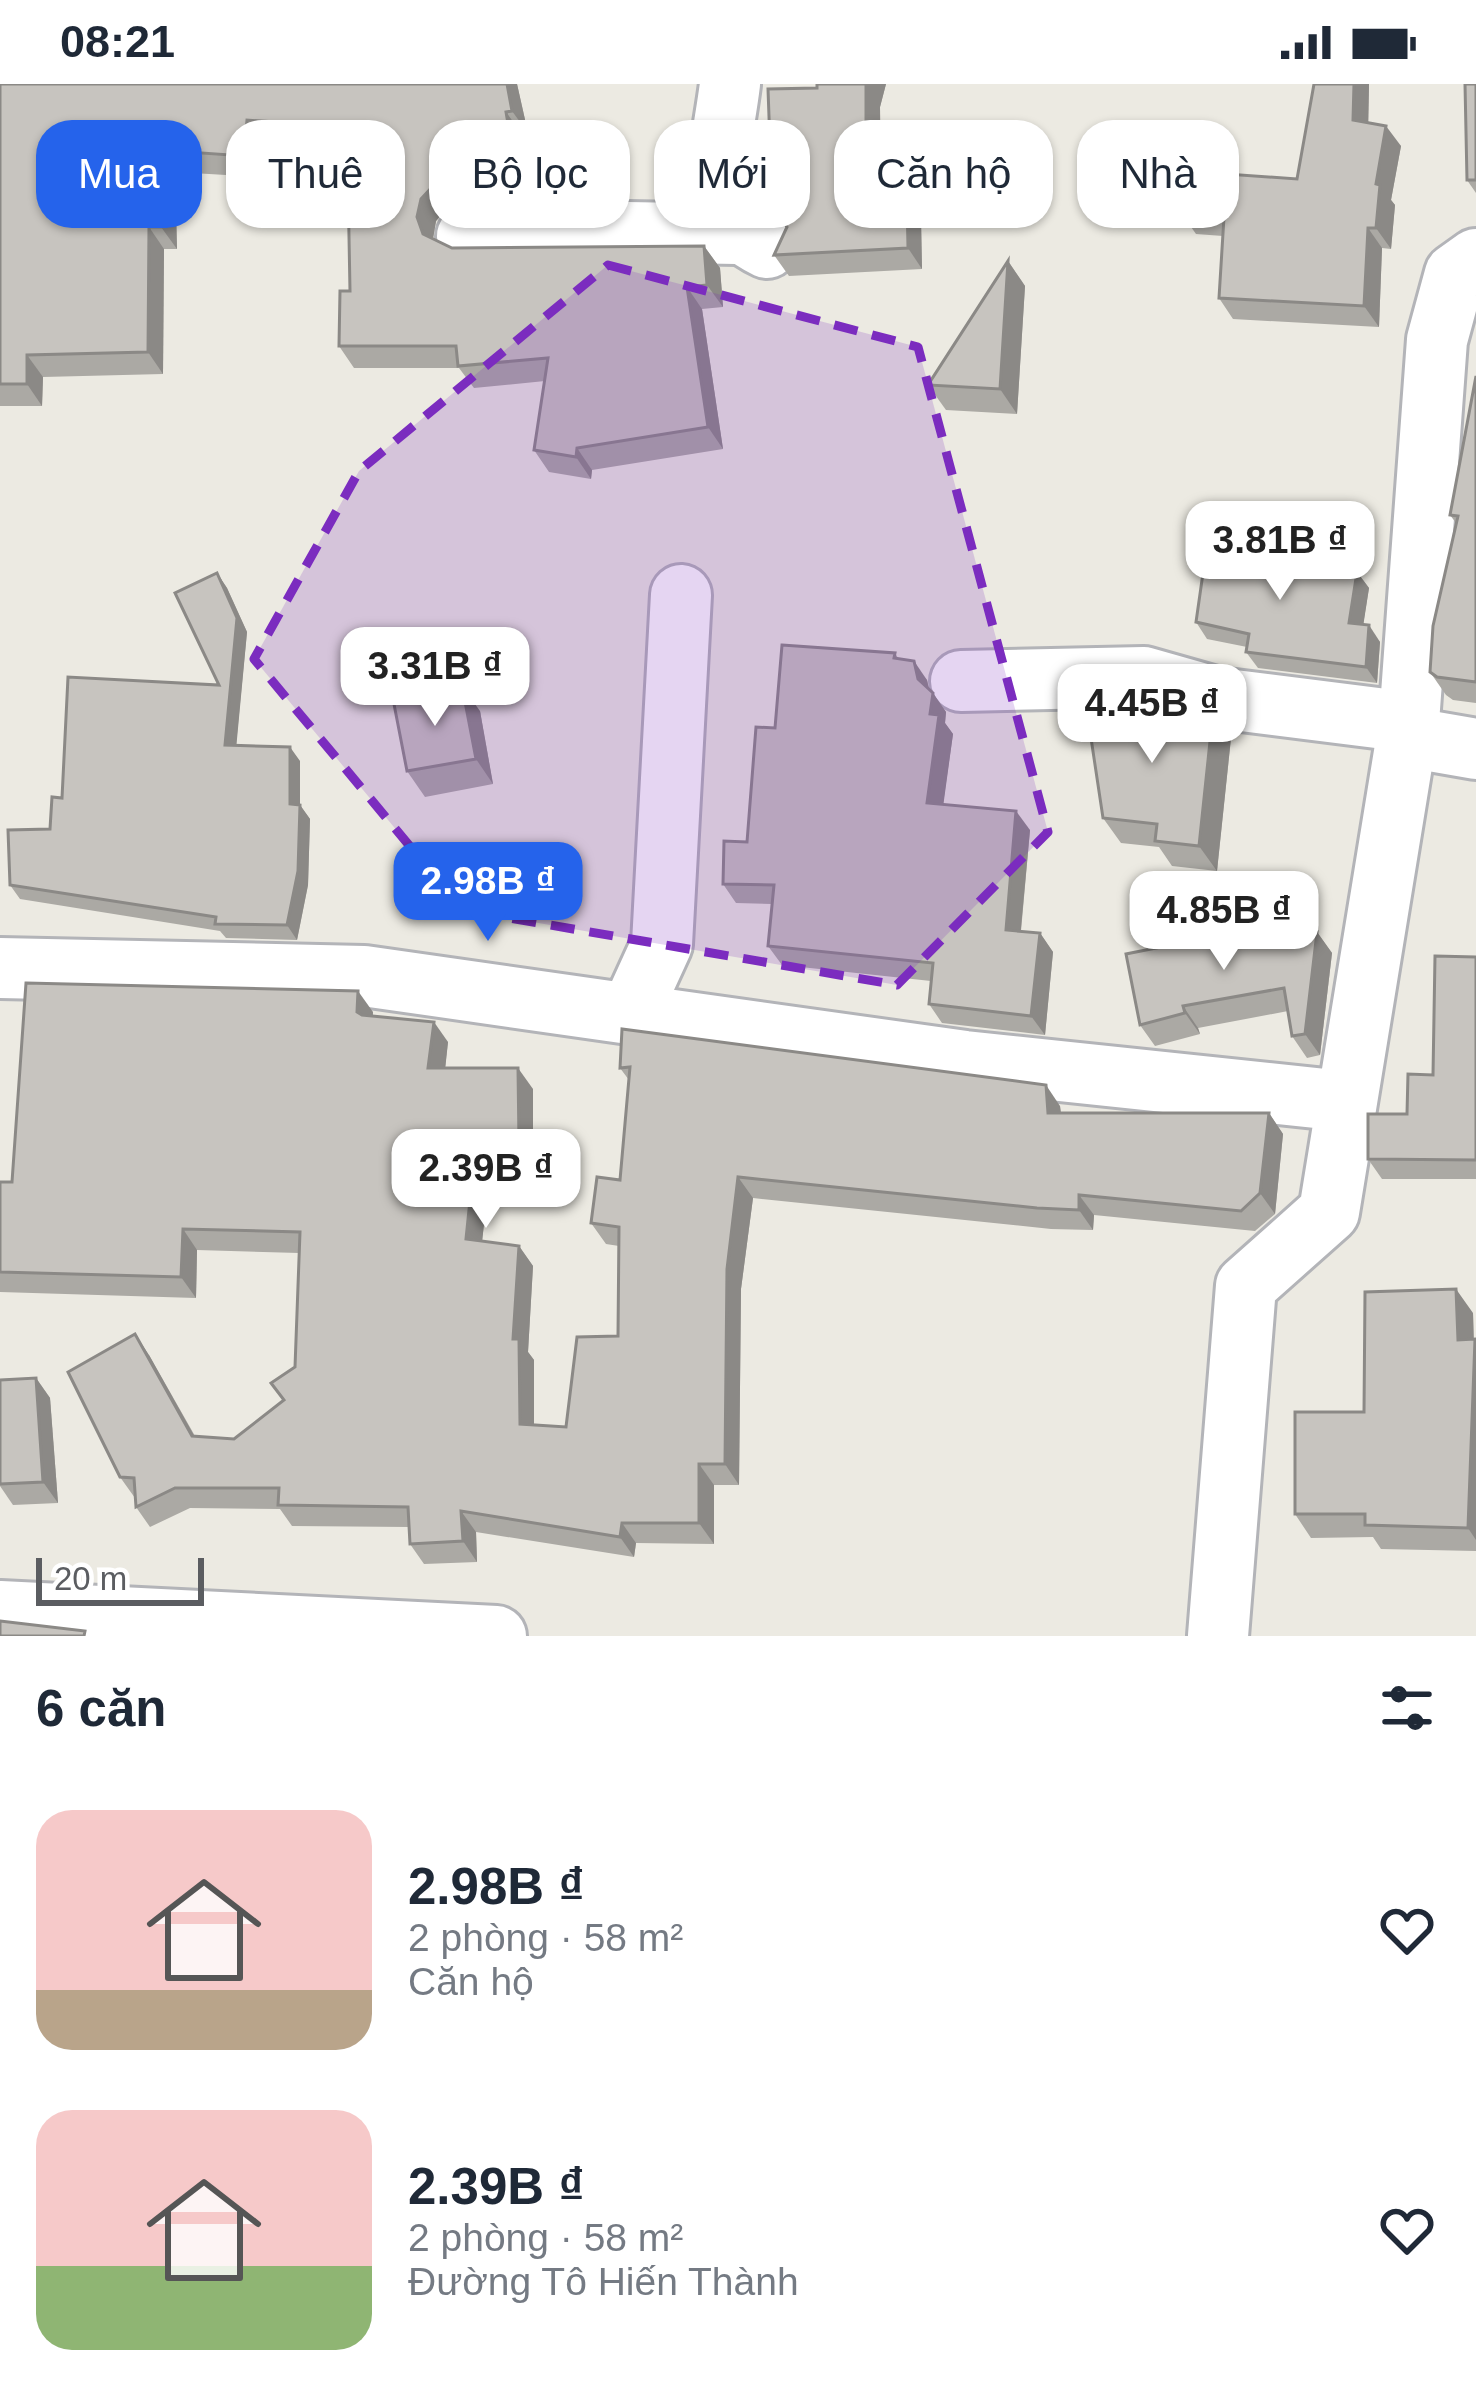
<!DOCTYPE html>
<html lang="vi">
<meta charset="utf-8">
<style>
:root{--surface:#fff;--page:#f6f6f7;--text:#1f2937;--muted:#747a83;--accent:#2563eb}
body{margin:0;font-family:Helvetica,sans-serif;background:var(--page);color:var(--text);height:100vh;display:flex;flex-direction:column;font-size:45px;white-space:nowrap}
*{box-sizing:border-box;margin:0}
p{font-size:39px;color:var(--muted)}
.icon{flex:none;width:66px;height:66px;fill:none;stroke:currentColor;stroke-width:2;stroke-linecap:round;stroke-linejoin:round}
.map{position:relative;height:1552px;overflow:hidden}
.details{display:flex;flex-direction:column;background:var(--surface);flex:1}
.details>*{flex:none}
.top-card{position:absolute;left:36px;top:36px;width:1404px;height:108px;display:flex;gap:24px}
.scale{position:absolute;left:36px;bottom:30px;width:168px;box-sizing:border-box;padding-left:12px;border:6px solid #5b5d61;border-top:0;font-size:33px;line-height:42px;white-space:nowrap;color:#5b5d61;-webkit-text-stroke:9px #fff;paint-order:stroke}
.price{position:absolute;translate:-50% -102px;padding:0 27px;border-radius:24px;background:#fff;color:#222;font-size:39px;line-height:78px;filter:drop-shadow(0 3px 6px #0008)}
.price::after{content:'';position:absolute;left:50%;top:72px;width:36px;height:27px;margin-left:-18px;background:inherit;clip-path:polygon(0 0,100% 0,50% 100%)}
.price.on{background:var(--accent);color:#fff}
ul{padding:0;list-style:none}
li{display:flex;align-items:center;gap:36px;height:300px;padding:0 36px}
li span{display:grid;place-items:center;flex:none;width:336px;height:240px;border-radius:36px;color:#555}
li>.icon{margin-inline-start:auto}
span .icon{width:144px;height:144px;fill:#fffc;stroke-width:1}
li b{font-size:51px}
h2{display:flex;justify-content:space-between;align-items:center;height:144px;padding:0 36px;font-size:51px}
.pill{padding:0 42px;border-radius:36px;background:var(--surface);box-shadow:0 3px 9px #0004;font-size:42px;line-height:108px}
.pill.on{background:var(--accent);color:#fff}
.status{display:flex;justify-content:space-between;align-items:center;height:84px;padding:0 60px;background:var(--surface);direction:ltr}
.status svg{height:33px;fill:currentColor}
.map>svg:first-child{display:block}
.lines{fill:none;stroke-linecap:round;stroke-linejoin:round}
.minor-casing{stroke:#b3b4b8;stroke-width:66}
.minor{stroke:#fff;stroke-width:60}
.wall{fill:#aba9a4}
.shaded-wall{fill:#8b8986}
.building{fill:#c7c4bf;stroke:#8b8986;stroke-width:3}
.marked{fill:#7b2cbf;fill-opacity:0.2;stroke:#7b2cbf;stroke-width:9;stroke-dasharray:24 15;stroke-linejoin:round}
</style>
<div class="status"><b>08:21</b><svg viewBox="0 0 49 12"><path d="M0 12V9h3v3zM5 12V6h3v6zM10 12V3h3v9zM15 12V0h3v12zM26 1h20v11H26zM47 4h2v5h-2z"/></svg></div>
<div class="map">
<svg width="1476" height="1552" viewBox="0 0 1476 1552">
<rect width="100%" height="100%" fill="#eceae2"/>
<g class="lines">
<defs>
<g id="minor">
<path d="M730,0C722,67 697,131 767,164"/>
<path d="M467,152L572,147L737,150"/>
<path d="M961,597L1144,593L1218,614L1409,638"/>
<path d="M1407,653L1476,665"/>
<path d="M0,884L364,892L630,930L662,860L681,511"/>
<path d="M630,930L965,977L1344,1017"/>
<path d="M0,1527L496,1552"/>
<path d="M1218,1552L1246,1202L1329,1128L1409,638L1437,256L1455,190L1476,175"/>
</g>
</defs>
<use href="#minor" class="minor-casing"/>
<use href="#minor" class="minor"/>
</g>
<g class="wall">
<path d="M0,0H517L528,49L522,50L532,114L449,122L436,137L433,154L452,164L704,162L720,184L723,223L702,225L723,365L592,386L591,395L549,388L534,366L545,297L474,304L459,284H354L339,262L350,207L347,63L262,58L260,93L175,88L177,165H164L163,290L43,293L42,322H0Z"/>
<path d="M817,0H886L880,23L881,116L921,136L922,185L789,192L774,171L787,143Z"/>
<path d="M1369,0L1368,38L1401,62L1391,116L1395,121L1391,165L1382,164L1379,243L1233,235L1219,214L1223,152L1196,150L1182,130L1297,95Z"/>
<path d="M1476,0V109L1467,96Z"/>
<path d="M1008,177L1025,202L1017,330L946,326L928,301Z"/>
<path d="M1476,292V619L1453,616L1446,611L1430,588L1456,439L1450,431Z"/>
<path d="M1262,454L1273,471V476L1357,488L1369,504L1363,541L1380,558L1377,599L1258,584L1246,568L1247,563L1207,555L1196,538Z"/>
<path d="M217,489L227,504L247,548L236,661L300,677V721L310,735L308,801L297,856L226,854L220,847L20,815L10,801L50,745L219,601Z"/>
<path d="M895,569L898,574L927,596L929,605L946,628L945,639L953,650L943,720L1030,746L1021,847L1040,849L1053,868L1045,951L942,939L929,920L931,897L782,881L768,862L772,820L736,819L723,800L747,758L775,644Z"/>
<path d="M480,627L493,700L425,713L407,687Z"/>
<path d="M1231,654L1217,787L1172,782L1159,763L1121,759L1103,734Z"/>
<path d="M1261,843L1269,855L1317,848L1332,869L1320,971L1307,974L1292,952L1288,927L1198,944L1200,950L1155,962L1140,941Z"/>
<path d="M1476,873V1095H1382L1368,1075L1407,1030L1433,991Z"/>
<path d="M373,928V932L448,958L445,984L533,1005V1078H491L482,1157L519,1162L533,1182L528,1268L534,1276V1341L566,1343L618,1252L619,1162L606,1160L591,1139L620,1096L629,996L620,984L622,945L1060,1022L1061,1029H1269L1283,1050L1275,1130L1255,1147L1094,1131L1093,1146L1051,1145L753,1114L741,1205L739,1401H714V1460L636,1459L634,1473L476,1448L477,1478L424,1480L410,1460L409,1443L292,1442L280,1425L190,1424L150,1443L136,1423L135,1414L120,1393L149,1271L195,1352L234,1355L284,1316L295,1283L299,1169L197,1166L196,1214L0,1208V1098H12Z"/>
<path d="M1473,1229L1474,1255L1476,1257V1467L1381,1465L1373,1453L1311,1454L1295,1430L1364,1328Z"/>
<path d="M36,1294L50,1314L58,1419L13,1421L0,1402V1296Z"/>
</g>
<g class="shaded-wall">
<path d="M507,0H517L528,49L512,27Z"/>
<path d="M866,0H886L880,23L881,137L866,116Z"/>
<path d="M1354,0H1369L1368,56L1353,36Z"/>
<path d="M506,28L522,50L532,114L517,92Z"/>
<path d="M247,36L262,58L260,93L244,72Z"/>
<path d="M1386,42L1401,62L1391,116L1395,121L1391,165L1376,144V100Z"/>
<path d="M160,66L175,88L177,165L161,143Z"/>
<path d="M434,101L449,122L436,137L433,155L423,150L417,133L421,115Z"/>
<path d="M907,115L921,136L922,185L908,164Z"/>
<path d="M149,143L164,165L163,290L148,268Z"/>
<path d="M1368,144L1382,164L1379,243L1364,222Z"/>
<path d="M704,162L720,184L723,223L707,201Z"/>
<path d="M1008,177L1025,202L1017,330L1000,305Z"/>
<path d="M687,203L702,225L723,365L708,343Z"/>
<path d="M27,271L43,293L42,322L27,300Z"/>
<path d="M577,364L592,386L591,395L576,373Z"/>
<path d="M1262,454L1273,471L1271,490L1259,474Z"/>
<path d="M1357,488L1369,504L1361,556L1349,539Z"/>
<path d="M217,489L227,504L247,548L235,676L225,661Z"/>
<path d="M1369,541L1380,558L1377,599L1366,583Z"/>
<path d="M914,577L927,596L931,614L918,595Z"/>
<path d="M462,602L480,627L493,700L476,675Z"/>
<path d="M933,609L946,628L945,639L953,650L941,738L927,719L930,630Z"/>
<path d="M1213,629L1231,654L1217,787L1199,762Z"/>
<path d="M290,663L300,677V734V721L310,735L308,801L297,856L287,841Z"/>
<path d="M1016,727L1030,746L1019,865L1006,846Z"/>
<path d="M1317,848L1332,869L1320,971L1305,950Z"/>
<path d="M1040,849L1053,868L1045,951L1031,932Z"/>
<path d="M358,907L373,928L371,949L357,928Z"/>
<path d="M1183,922L1198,944L1200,950L1185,929Z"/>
<path d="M434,938L448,958L443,1005L428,984Z"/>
<path d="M518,984L533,1005V1078L519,1058Z"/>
<path d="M1046,1001L1060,1022L1063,1050L1048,1029Z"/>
<path d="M1269,1029L1283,1050L1275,1130L1260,1109Z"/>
<path d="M476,1058L491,1078L480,1176L466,1155Z"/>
<path d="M738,1093L753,1114L741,1205L739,1401L725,1380L727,1185Z"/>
<path d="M1079,1111L1094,1131L1093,1146L1079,1126Z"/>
<path d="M183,1145L197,1166L196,1214L181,1193Z"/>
<path d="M519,1162L533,1182L528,1268L534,1276V1361L520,1340L513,1255Z"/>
<path d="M1456,1205L1473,1229L1474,1278L1475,1255L1476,1257V1456L1468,1444Z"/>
<path d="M135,1250L149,1271L206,1373L192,1352Z"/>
<path d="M36,1294L50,1314L58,1419L43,1398Z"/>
<path d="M699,1380L714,1401V1460L699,1439Z"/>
<path d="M461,1427L476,1448L477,1478L463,1457Z"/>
<path d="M622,1439L636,1459L634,1473L620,1453Z"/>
</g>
<g class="building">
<path d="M0,0H507L512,27L506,28L517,92L434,101L421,115L417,133L423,150L452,164L704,162L707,201L687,203L708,343L577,364L576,373L534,366L548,274L458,282L456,262H339L340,207H350L347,43L247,36L244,72L160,66L161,143H149L148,268L27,271V300H0Z"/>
<path d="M817,0H866V116L907,115L908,164L774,171L787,143L772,115L768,5L817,4Z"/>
<path d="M1314,0H1354L1353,36L1386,42L1376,100L1380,101L1376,144H1368L1364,222L1219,214L1224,133L1182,130L1185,87L1297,95Z"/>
<path d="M1465,0H1476V96H1467Z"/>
<path d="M1008,177L1000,305L928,301Z"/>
<path d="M1476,292V598L1437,593L1430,588L1433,542L1458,432L1450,431Z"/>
<path d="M1209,447L1262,454L1259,474L1357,488L1349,539L1369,541L1366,583L1246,568L1249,550L1196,538Z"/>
<path d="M217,489L237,534L225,661L290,663V720L300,721L298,787L287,841L215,840L216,833L10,801L8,746L50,745L52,713L62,714L68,593L219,601L175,509Z"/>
<path d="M782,561L895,569L894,574L914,577L918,595L933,609L930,630L939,631L927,719L1016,727L1006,846L1040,849L1031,932L929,920L933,879L768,862L774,801L723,800L724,757L747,758L756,643L775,644Z"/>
<path d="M462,602L476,675L407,687L393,615Z"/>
<path d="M1085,614L1213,629L1199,762L1155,757L1157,740L1103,734Z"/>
<path d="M1261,843L1263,856L1317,848L1305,950L1292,952L1284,904L1183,922L1185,929L1140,941L1126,870Z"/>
<path d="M1435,872L1476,873V1076L1368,1075V1030H1407L1408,990L1433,991Z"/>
<path d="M26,899L358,907L357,928L362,931L434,938L428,984H518L519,1058H476L466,1155L519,1162L513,1255H519L520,1340L566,1343L577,1253L618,1252L619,1143L591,1139L597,1093L620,1096L630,983L620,984L622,945L1046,1001L1048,1029H1269L1260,1109L1241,1127L1079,1111V1126L1037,1124L738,1093L727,1185L725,1380H699V1439H622L620,1453L461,1427L463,1457L410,1460L408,1423L278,1421L279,1404H175L136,1423L134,1394L120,1393L68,1288L135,1250L192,1352L234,1355L284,1316L271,1299L295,1283L300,1148L183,1145L181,1193L0,1188V1098H12Z"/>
<path d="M1456,1205L1458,1256L1475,1255L1468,1444L1365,1441V1430H1295V1328H1364L1365,1208Z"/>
<path d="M36,1294L43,1398L0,1400V1296Z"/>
<path d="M0,1537L85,1547L84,1552H0Z"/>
</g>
<path class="marked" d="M608,181L918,263L1048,748L897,901L463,826L254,575L359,387Z"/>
</svg>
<div class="scale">20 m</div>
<b class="price" style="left:1280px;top:519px">3.81B ₫</b>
<b class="price" style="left:435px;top:645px">3.31B ₫</b>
<b class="price" style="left:1152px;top:682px">4.45B ₫</b>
<b class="price on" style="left:488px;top:860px">2.98B ₫</b>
<b class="price" style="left:1224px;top:889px">4.85B ₫</b>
<b class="price" style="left:486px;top:1147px">2.39B ₫</b>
<div class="top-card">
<a class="pill on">Mua</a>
<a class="pill">Thuê</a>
<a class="pill">Bộ lọc</a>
<a class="pill">Mới</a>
<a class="pill">Căn hộ</a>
<a class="pill">Nhà</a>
</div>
</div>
<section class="details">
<h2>6 căn<svg class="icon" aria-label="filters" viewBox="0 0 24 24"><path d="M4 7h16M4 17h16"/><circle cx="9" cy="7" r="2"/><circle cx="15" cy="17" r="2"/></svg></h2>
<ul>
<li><span style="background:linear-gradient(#f6c9c9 75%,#b9a48a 0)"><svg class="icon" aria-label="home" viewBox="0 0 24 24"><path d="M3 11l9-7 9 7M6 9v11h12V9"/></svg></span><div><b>2.98B ₫</b><p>2 phòng · 58 m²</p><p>Căn hộ</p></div><svg class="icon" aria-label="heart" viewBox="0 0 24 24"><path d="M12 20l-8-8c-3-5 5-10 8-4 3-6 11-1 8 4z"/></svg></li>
<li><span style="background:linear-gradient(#f6c9c9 65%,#8fb573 0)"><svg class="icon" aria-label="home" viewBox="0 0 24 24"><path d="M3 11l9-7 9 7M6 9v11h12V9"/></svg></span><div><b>2.39B ₫</b><p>2 phòng · 58 m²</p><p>Đường Tô Hiến Thành</p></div><svg class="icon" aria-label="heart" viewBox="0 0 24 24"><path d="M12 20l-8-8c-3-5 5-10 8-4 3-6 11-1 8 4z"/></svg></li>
</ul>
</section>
